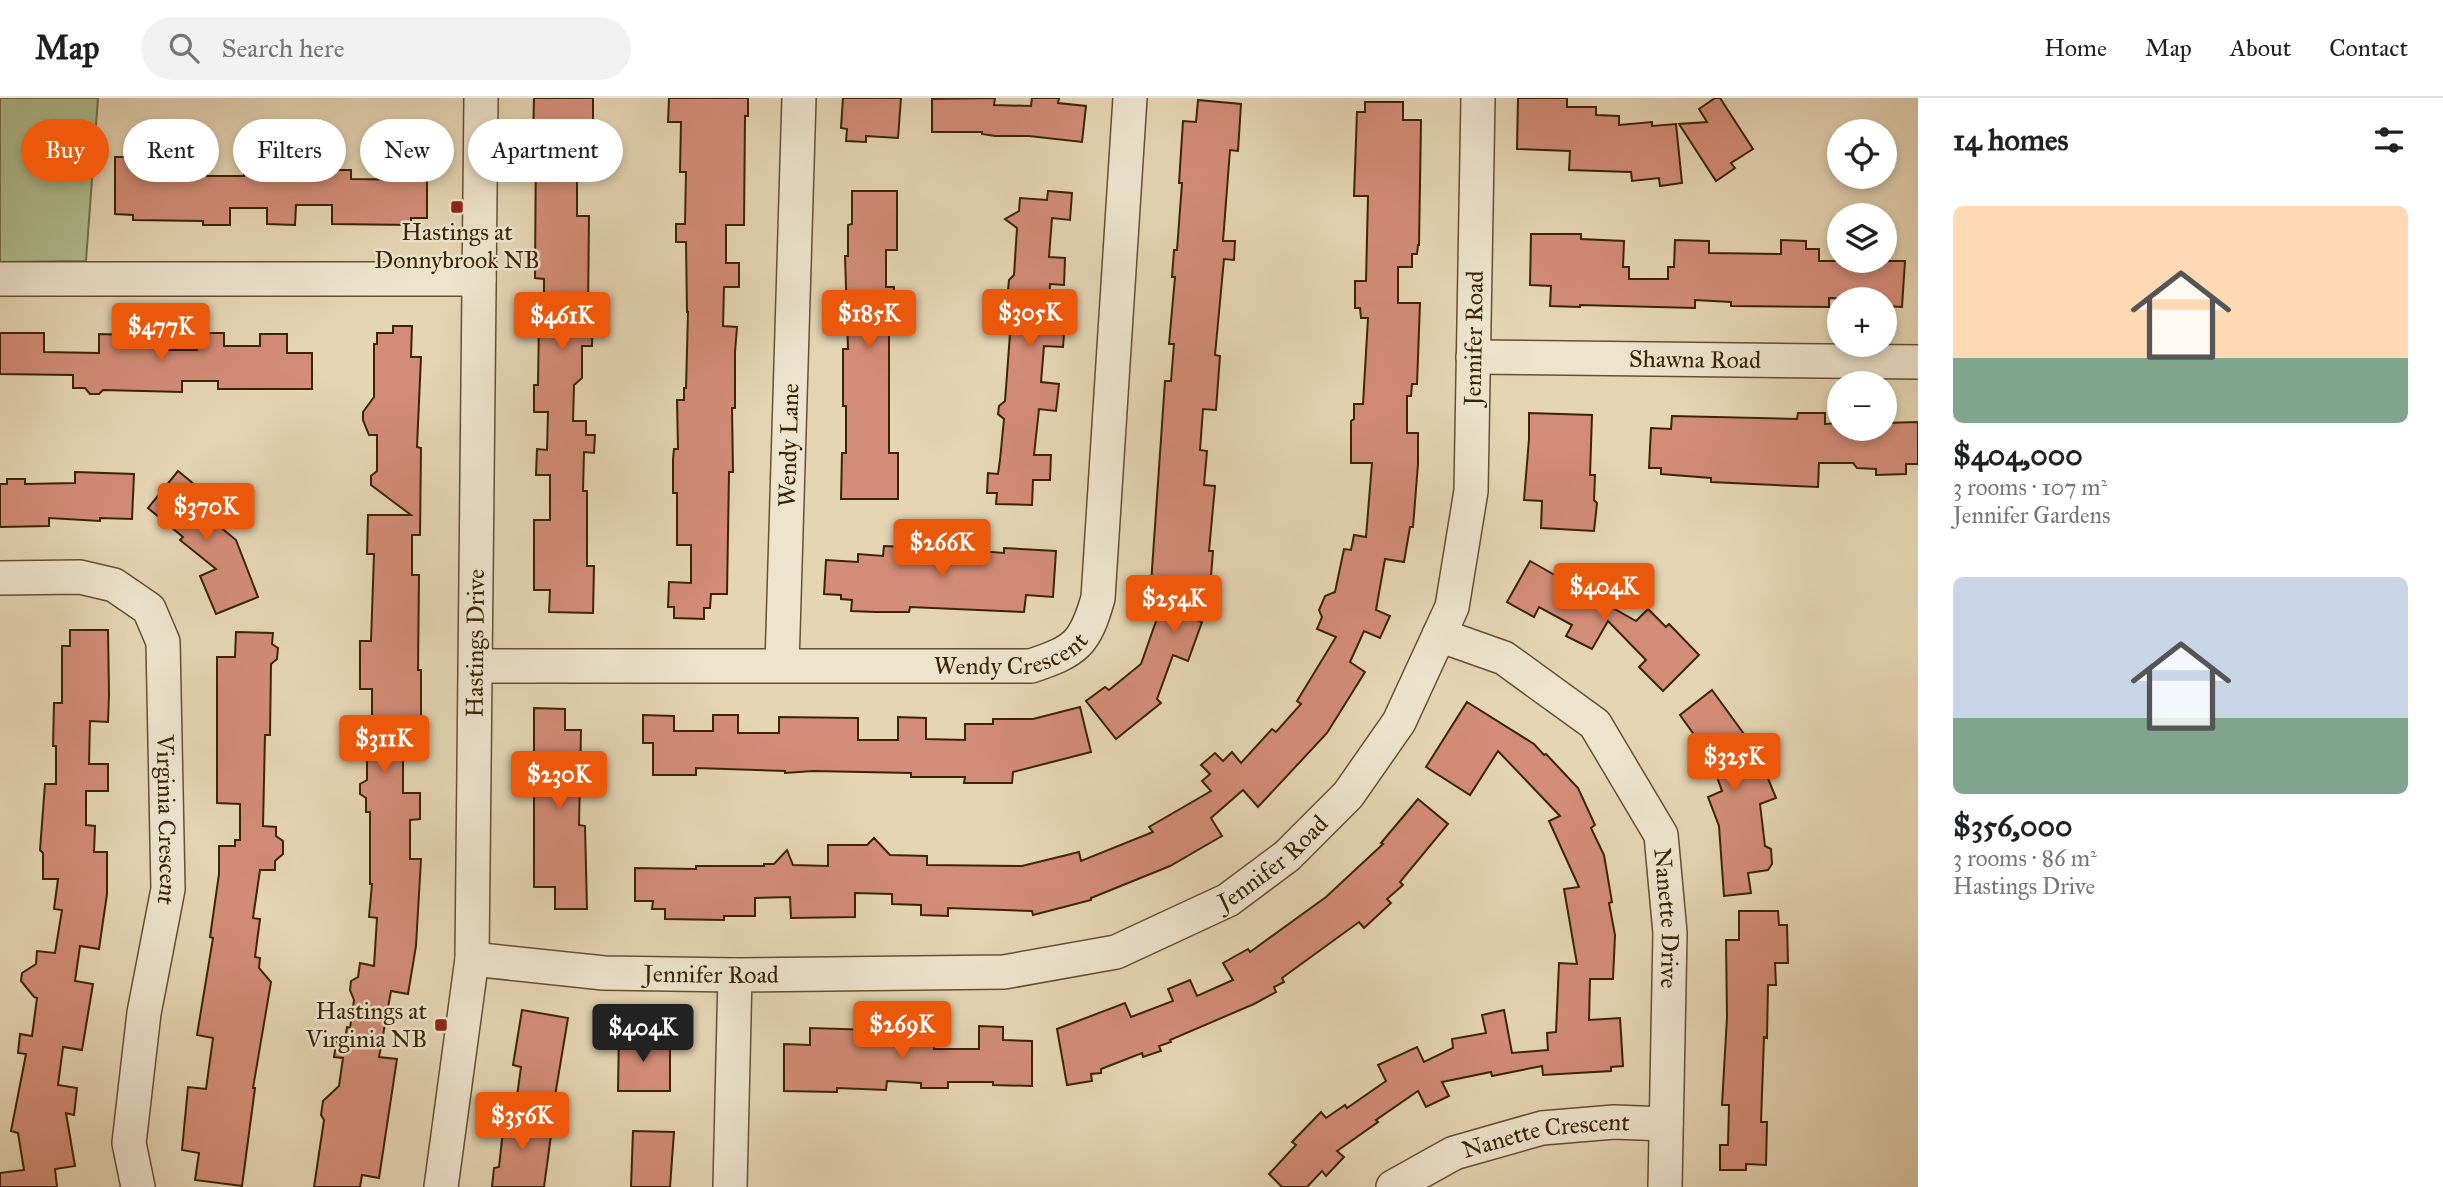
<!DOCTYPE html>
<meta charset="utf-8">
<style>
:root{--surface:#fff;--page:#f2f2f2;--text:#202124;--muted:#757577;--line:#e0e0e0;--accent:#ea580c}
body{margin:0;font-family:"IM FELL Great Primer",serif;background:var(--page);color:var(--text);height:100vh;display:flex;flex-direction:column;font-size:26px;white-space:nowrap}
*{box-sizing:border-box;margin:0}
p{font-size:23px;color:var(--muted)}
.icon{flex:none;width:38px;height:38px;fill:none;stroke:currentColor;stroke-width:2;stroke-linecap:round;stroke-linejoin:round}
.map{position:relative;flex:1;overflow:hidden}
.side{display:flex;flex-direction:column;background:var(--surface);width:525px}
.side>*{flex:none}
.hud{position:absolute;left:21px;top:21px;width:665px;height:63px;display:flex;gap:14px}
.tools{position:absolute;left:1827px;top:21px;display:grid;gap:14px}
.tools a{display:grid;place-items:center;width:70px;height:70px;border-radius:50%;background:var(--surface);box-shadow:0 4px 10px #0003;font-size:35px}
.price{position:absolute;translate:-50% -60px;padding:0 16px;border-radius:7px;background:var(--accent);color:#fff;font-size:23px;line-height:46px;filter:drop-shadow(0 2px 4px #0008)}
.price::after{content:'';position:absolute;left:50%;top:42px;width:21px;height:16px;margin-left:-10px;background:inherit;clip-path:polygon(0 0,100% 0,50% 100%)}
.price.active{background:#222;color:#fff}
ul{padding:0;list-style:none}
li{display:grid;align-content:center;gap:14px;height:371px;padding:0 35px}
li span{display:grid;place-items:center;height:217px;border-radius:10px;color:#555}
li>.icon{margin-inline-start:auto}
span .icon{width:126px;height:126px;fill:#fffc;stroke-width:1}
li b{font-size:30px}
h2{display:flex;justify-content:space-between;align-items:center;height:84px;padding:0 35px;font-size:30px}
.pill{padding:0 24px;border-radius:32px;background:var(--surface);box-shadow:0 4px 10px #0003;font-size:24px;line-height:63px}
.pill.active{background:var(--accent);color:#fff}
header{display:flex;align-items:center;gap:42px;box-sizing:border-box;height:98px;padding:0 35px;background:var(--surface);border-bottom:2px solid var(--line)}
header strong{font-size:33px}
nav{display:flex;gap:38px;margin-inline-start:auto;font-size:24px}
.search{width:490px;height:63px;background:var(--page);display:flex;align-items:center;gap:18px;box-sizing:border-box;padding:0 24px;border-radius:38px;color:var(--muted);font-size:26px}
main{display:flex;flex:1;min-height:0}
.map>svg:first-child{display:block}
.green{fill:#b0be90;stroke:#76714a;stroke-width:2}
.building{fill:#d38c77;stroke:#3b2404;stroke-width:2}
.lines{fill:none;stroke-linecap:round;stroke-linejoin:round}
.minor-casing{stroke:#665030;stroke-width:36}
.minor{stroke:#eee4ce;stroke-width:33}
.poi-dot{fill:#8f2418;stroke:#eee4ce;stroke-width:2.5}
.labels{text-anchor:middle;dominant-baseline:central;stroke-width:5;stroke-linejoin:round;paint-order:stroke}
.poi-label{font-size:24px;fill:#3b2404;stroke:#eee4ce}
.street-label{font-size:24px;fill:#3b2404;stroke:#eee4ce}
</style>
<header>
<strong>Map</strong>
<div class="search"><svg class="icon" aria-label="search" viewBox="0 0 24 24"><circle cx="10" cy="10" r="6"/><path d="M15 15l6 6"/></svg>Search here</div>
<nav><a>Home</a><a>Map</a><a>About</a><a>Contact</a></nav>
</header>
<main>
<div class="map">
<svg width="1918" height="1089" viewBox="0 0 1918 1089">
<rect width="100%" height="100%" fill="#e5d5b3"/>
<filter id="stains"><feTurbulence type="fractalNoise" baseFrequency=".00286" numOctaves="4"/><feColorMatrix values="0 0 0 0 .2 0 0 0 0 .09 0 0 0 0 .02 0 0 0 .5 -.17"/></filter>
<radialGradient id="worn" r=".72"><stop offset=".6" stop-color="#630" stop-opacity="0"/><stop offset="1" stop-color="#630" stop-opacity=".3"/></radialGradient>
<path class="green" d="M0,0H98L86,163L0,164Z"/>
<g class="building">
<path d="M534,0H593V35H582L581,40H577V118H589L588,209H593L592,248H582V280L574,287L573,323H586V337H595L594,355L584,354L583,393H587V468H594L593,515L549,514L550,492H534V422H550V377H536L537,351L547,352L548,314H534V287H538L539,221H544V181L535,180L536,40H533Z"/>
<path d="M669,0H748V18H745L744,127H726V165H739V189H724L723,228L737,229L735,254V310H732L733,374H729L727,496H711L710,510H704V521L674,520V509H668L669,484L691,485V447H677V395H673V361L674,351H678L677,302H684V290H686L688,214H687L686,144H676V126H685L686,74H680L681,24H668Z"/>
<path d="M843,0H901L898,40L866,38V44L846,43L847,31L841,30Z"/>
<path d="M995,0L994,7L1031,8L1032,0H1059L1058,5L1086,8L1082,44L1029,38H995L982,36V34H932V1Z"/>
<path d="M1518,0H1567V9H1596V17L1619,18V27L1652,24V28L1676,26L1682,85L1660,88L1659,80L1632,83L1631,74L1569,72L1570,53L1517,51Z"/>
<path d="M1715,0H1720L1753,51L1731,65L1735,70L1716,83L1679,26L1707,24L1699,11Z"/>
<path d="M1198,2L1241,6L1238,53L1230,52L1223,143H1235L1234,162L1224,161L1215,257L1220,258L1216,312L1203,311L1200,352L1207,353L1204,387L1215,388L1209,453H1213L1210,491L1151,486L1165,283H1171L1174,246H1169L1175,179H1172L1174,152H1177L1182,85H1179L1183,23L1196,24Z"/>
<path d="M1365,4H1403V22H1421L1419,147H1418L1417,156H1412V169H1398V205H1420L1417,286H1412L1411,298H1407V335H1418V366L1413,429H1410L1404,464L1385,461L1376,512L1390,518L1380,540L1364,533L1350,564L1365,574L1327,635L1258,709L1243,692L1211,720L1222,738L1170,768L1091,800V802L1033,817L1032,813L948,810V818L921,817V807L892,806V796L855,795V819L791,820L790,799L755,800V818H724V822L665,821V811H652L653,803H635V770L696,771V768H764V766H774L787,752L793,767L828,768V747H867L874,740L890,757L927,758V767L1022,768L1079,754L1081,763L1153,734L1149,729L1211,693L1202,683L1210,676L1201,667L1215,655L1223,663L1232,654L1241,665L1272,631L1276,634L1301,606L1297,603L1336,539L1317,531L1322,519L1319,512L1325,498L1335,494L1344,451L1351,452L1354,437L1366,439L1372,365H1351V323L1354,321V306H1363L1368,220H1361L1360,210H1355V183H1366L1368,98H1354L1357,14H1365Z"/>
<path d="M115,59H170V71L207,72V78H244V73H258V67H278V72H351V81L427,82V120H411V127L332,126V107H296L295,127L267,126V110H230V127H203V123L133,122V117L115,116Z"/>
<path d="M852,93H897V152H886V189H894V214H889V355H898V401H841L842,355H846V308H843V251H848L845,158H848V127L852,126Z"/>
<path d="M1048,93L1072,95L1070,122L1052,120L1049,159L1065,160L1064,187L1050,186L1048,222L1065,223L1063,249L1044,248L1041,284L1059,286L1056,313L1039,311L1034,357H1051L1050,382H1033L1032,407L996,406L997,395H987L988,375L998,376L1000,362L1004,321L998,316L999,308L1005,303L1013,196L1008,192L1009,182L1014,177L1017,130L1005,121L1019,113L1020,100L1047,102Z"/>
<path d="M1531,136H1581V141L1624,143L1623,169H1629V181H1668V169H1674L1675,142L1709,143V155L1781,156V142L1806,143V151H1819V163H1905L1902,209L1885,208V201L1829,200V209L1731,208V204L1695,202V210L1580,207V209L1550,208L1551,188L1530,187Z"/>
<path d="M393,228H412L411,259H421L417,349L421,350L420,437H412V477H419L418,572H421V634L407,635V657H403V695H420V721L410,722V761H421L416,848L408,896L391,893L379,959L397,961L379,1080L362,1077L360,1089H314L324,1022L321,1017L323,1003L339,988L343,960L334,959L337,939L345,941L347,929L350,930L354,902L350,892L351,883L358,879L360,865L374,868L377,820L369,819L372,786H370V714H366V700L360,696V686L367,682V631H372V591H360V543H371L374,456H367L368,417H411L371,387V378L377,373V337H369L363,322V314L374,299V246H377V235H393Z"/>
<path d="M0,235H44V254L99,255V236L160,238V252H197V235H224V248H260V236H287V255H312V291H218V283H182V294L103,292L99,296H90L85,290H73V277L0,276Z"/>
<path d="M1529,315L1592,317L1590,377H1595L1594,402L1597,405L1594,433L1541,430L1542,403L1524,402L1529,341Z"/>
<path d="M1798,315H1825V326L1839,325V331H1885V325L1918,324V366H1906V376L1876,377V371L1857,370L1853,365H1819L1818,389L1711,384V380L1661,376V370H1649L1651,330L1671,331L1672,318L1797,321Z"/>
<path d="M178,373L211,400L201,413L236,442L258,499L216,516L200,478L216,471L180,442L183,439L148,410Z"/>
<path d="M75,374L134,376L132,421L100,420V423L49,420V428L0,429V386H7V381H25V386L75,385Z"/>
<path d="M913,446L967,454V452L1004,455V450L1056,453L1053,499L1026,497L1024,514L910,509L909,514H876L851,513L852,502L841,501V497L824,496L826,462L858,464V456L883,458L884,448L909,449Z"/>
<path d="M1530,463L1636,523L1648,511L1666,529L1669,526L1699,557L1663,593L1639,569L1646,562L1608,523L1592,551L1566,538L1572,527L1539,509L1534,519L1507,504Z"/>
<path d="M1161,509L1202,524L1188,563L1173,557L1157,601L1161,605L1116,641L1086,603L1105,589L1109,592L1141,566Z"/>
<path d="M70,532H108L109,597L108,624L90,623L89,666H108V693H86V727L95,728L94,754H107V796L99,851L80,848L75,883L93,886L82,952L63,949L58,987L77,990L74,1017L66,1015L75,1068L55,1071L57,1089H0V1075L24,1072L18,1035L11,1033L26,956L18,955L20,936L32,938L37,900L34,899L21,883L22,875L36,866L37,853L55,855L62,812L54,811L58,781H43V755L40,752L45,686H56V648H53L54,605H62V548H70Z"/>
<path d="M236,534L273,535L272,546L278,550L277,561L271,566L270,637H265L263,728L276,729V738L283,743V756L275,763V772H260L253,820L260,821L255,859L260,860L259,870L271,884L253,990H255L242,1088L195,1082L199,1055L182,1052L188,989L206,991L213,940L197,937L213,840L210,839L219,776V748H235V742H240V706L217,705V559H235Z"/>
<path d="M1712,592L1744,636L1757,671L1765,673L1776,700L1760,706L1765,748L1771,751L1772,766L1768,772L1748,775L1751,795L1724,798L1719,728L1708,699L1722,693L1717,679L1723,677L1680,617Z"/>
<path d="M1467,604L1534,646L1544,657L1546,656L1578,690L1595,727L1591,730L1604,757L1612,804L1609,805L1615,837L1613,881H1590L1589,922L1620,920L1623,968L1611,969V973L1543,977L1542,968L1492,978L1491,974L1442,984L1449,998L1426,1009L1418,993L1376,1022L1378,1024L1337,1053L1344,1059L1326,1078L1322,1073L1307,1089H1282L1269,1076L1296,1047L1292,1044L1321,1014L1326,1020L1345,1007L1347,1010L1386,983L1378,967L1417,949L1424,964L1453,950L1452,941L1486,935L1482,917L1504,912L1512,955L1548,952L1547,935L1556,934L1559,865L1577,866L1564,791L1579,789L1549,723L1560,718L1498,653L1470,697L1426,669Z"/>
<path d="M1080,609L1091,654L1013,674L1012,685H964L965,679H911V675L813,673L785,675V673L696,670V677H653V645H643V617L674,618V633H713V617H738V635H779V619L858,620V642H898V619L926,620V641L965,642V626H993V621H1033Z"/>
<path d="M534,610L565,611V632H581L579,727L585,728L587,811H555V789H534Z"/>
<path d="M1418,701L1448,726L1400,784L1403,787L1387,801L1391,805L1364,830L1359,824L1282,880L1284,884L1274,889L1276,894L1254,906L1170,942L1171,944L1159,948L1161,953L1143,959L1142,955L1101,971V975L1091,976L1092,983L1067,987L1057,931L1125,905L1131,919L1173,903L1168,891L1190,882L1197,898L1233,882L1223,865L1248,851L1250,854L1326,799L1383,746L1381,745Z"/>
<path d="M1739,813H1778L1779,827H1787L1788,865H1775L1776,887H1768L1767,940L1764,939L1761,1024H1767L1766,1067L1746,1066V1072H1720V1047H1728L1729,1007H1722L1727,919L1726,842H1739Z"/>
<path d="M522,912L568,920L555,998H517L521,969L513,967Z"/>
<path d="M979,928L1003,929V942L1032,943V988L993,987V984H948V990H921V985L887,983L886,992L837,990V994L784,993V946L810,947V930L906,933L934,931V951H979Z"/>
<path d="M619,931H641V945L670,946V993H618Z"/>
<path d="M506,1005L524,1008L523,1029L552,1030L544,1089H492L494,1070L499,1069Z"/>
<path d="M633,1033L674,1034L670,1089H631Z"/>
</g>
<g class="lines">
<defs>
<g id="minor">
<path d="M0,181H479"/>
<path id="s1" d="M1473,259L1918,264"/>
<path id="s2" d="M0,480L80,479L114,487L149,511L163,544L168,791L144,915L129,1045L138,1089"/>
<path id="s3" d="M1439,537L1504,560L1595,626L1661,737L1670,835L1665,1089"/>
<path id="s4" d="M782,567L799,0"/>
<path id="s5" d="M476,568H1031C1076,553 1085,546 1098,500L1130,0"/>
<path id="s6" d="M472,861L604,875L735,877L1004,874L1116,854L1228,802L1287,758L1348,697L1399,624L1452,509L1471,393L1478,0"/>
<path id="s7" d="M441,1089L472,861L481,0"/>
<path d="M730,1089L735,877"/>
<path id="s8" d="M1393,1089L1454,1055L1542,1030L1614,1024L1666,1026"/>
</g>
</defs>
<use href="#minor" class="minor-casing"/>
<use href="#minor" class="minor"/>
</g>
<g class="poi-dot">
<rect x="450" y="102" width="14" height="14" rx="3.5"/>
<rect x="434" y="920" width="14" height="14" rx="3.5"/>
</g>
<g class="labels">
<g class="poi-label">
<text x="457" y="134">Hastings at<tspan x="457" dy="28">Donnybrook NB</tspan></text>
<text x="427" y="913" text-anchor="end">Hastings at<tspan x="427" dy="28">Virginia NB</tspan></text>
</g>
<g class="street-label">
<text stroke="none"><textPath href="#s6" startOffset="1416">Jennifer Road</textPath></text>
<text stroke="none"><textPath href="#s1" startOffset="222">Shawna Road</textPath></text>
<text stroke="none"><textPath href="#s4" startOffset="220">Wendy Lane</textPath></text>
<text stroke="none"><textPath href="#s7" startOffset="546">Hastings Drive</textPath></text>
<text stroke="none"><textPath href="#s5" startOffset="537">Wendy Crescent</textPath></text>
<text stroke="none"><textPath href="#s2" startOffset="371">Virginia Crescent</textPath></text>
<text stroke="none"><textPath href="#s6" startOffset="828">Jennifer Road</textPath></text>
<text stroke="none"><textPath href="#s3" startOffset="394">Nanette Drive</textPath></text>
<text stroke="none"><textPath href="#s6" startOffset="240">Jennifer Road</textPath></text>
<text stroke="none"><textPath href="#s8" startOffset="164">Nanette Crescent</textPath></text>
</g>
</g>
<rect width="100%" height="100%" filter="url(#stains)"/>
<rect width="100%" height="100%" fill="url(#worn)"/>
</svg>
<div class="tools">
<a><svg class="icon" aria-label="locate" viewBox="0 0 24 24"><circle cx="12" cy="12" r="6"/><path d="M12 2v4M12 18v4M2 12h4M18 12h4"/></svg></a>
<a><svg class="icon" aria-label="layers" viewBox="0 0 24 24"><path d="M12 4l9 5-9 5-9-5zM3 14l9 5 9-5"/></svg></a>
<a>+</a>
<a>−</a>
</div>
<b class="price" style="left:1030px;top:251px">$305K</b>
<b class="price" style="left:869px;top:252px">$185K</b>
<b class="price" style="left:562px;top:254px">$461K</b>
<b class="price" style="left:161px;top:265px">$477K</b>
<b class="price" style="left:206px;top:445px">$370K</b>
<b class="price" style="left:942px;top:481px">$266K</b>
<b class="price" style="left:1604px;top:525px">$404K</b>
<b class="price" style="left:1174px;top:537px">$254K</b>
<b class="price" style="left:384px;top:677px">$311K</b>
<b class="price" style="left:1734px;top:695px">$325K</b>
<b class="price" style="left:559px;top:713px">$230K</b>
<b class="price" style="left:902px;top:963px">$269K</b>
<b class="price active" style="left:643px;top:966px">$404K</b>
<b class="price" style="left:522px;top:1054px">$356K</b>
<div class="hud">
<a class="pill active">Buy</a>
<a class="pill">Rent</a>
<a class="pill">Filters</a>
<a class="pill">New</a>
<a class="pill">Apartment</a>
</div>
</div>
<section class="side">
<h2>14 homes<svg class="icon" aria-label="filters" viewBox="0 0 24 24"><path d="M4 7h16M4 17h16"/><circle cx="9" cy="7" r="2"/><circle cx="15" cy="17" r="2"/></svg></h2>
<ul>
<li><span style="background:linear-gradient(#ffd9b3 70%,#7fa58c 0)"><svg class="icon" aria-label="home" viewBox="0 0 24 24"><path d="M3 11l9-7 9 7M6 9v11h12V9"/></svg></span><div><b>$404,000</b><p>3 rooms · 107 m²</p><p>Jennifer Gardens</p></div></li>
<li><span style="background:linear-gradient(#c9d6e8 65%,#7fa58c 0)"><svg class="icon" aria-label="home" viewBox="0 0 24 24"><path d="M3 11l9-7 9 7M6 9v11h12V9"/></svg></span><div><b>$356,000</b><p>3 rooms · 86 m²</p><p>Hastings Drive</p></div></li>
</ul>
</section>
</main>
